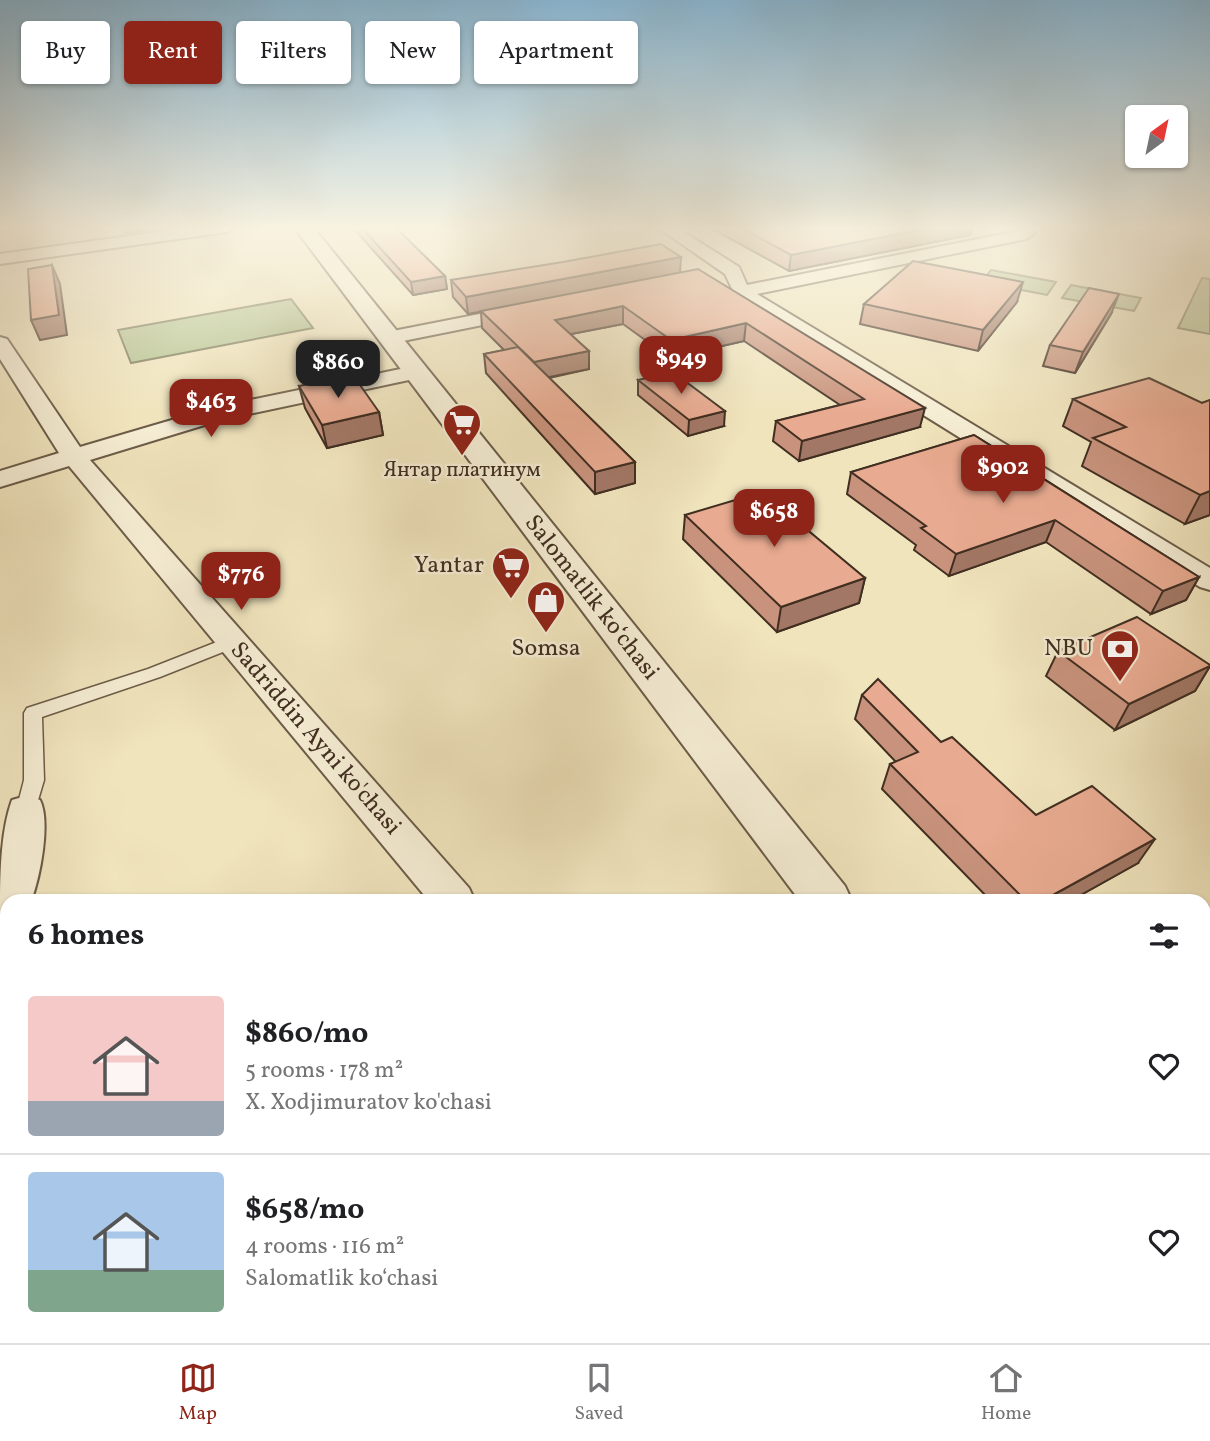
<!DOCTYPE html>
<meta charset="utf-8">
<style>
:root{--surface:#fff;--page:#f6f6f6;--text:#202124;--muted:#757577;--line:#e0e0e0;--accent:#8f2418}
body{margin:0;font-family:Vollkorn,serif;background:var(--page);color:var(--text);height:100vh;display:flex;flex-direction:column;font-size:26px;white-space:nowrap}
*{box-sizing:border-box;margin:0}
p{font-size:23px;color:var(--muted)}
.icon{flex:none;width:38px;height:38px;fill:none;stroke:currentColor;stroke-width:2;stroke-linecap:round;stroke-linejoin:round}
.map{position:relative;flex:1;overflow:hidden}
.drawer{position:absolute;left:0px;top:894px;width:1211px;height:450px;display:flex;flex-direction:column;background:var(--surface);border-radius:21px 21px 0 0;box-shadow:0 2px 5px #0004}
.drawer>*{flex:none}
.banner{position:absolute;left:21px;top:21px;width:700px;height:63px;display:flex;gap:14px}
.needle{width:46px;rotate:33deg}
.controls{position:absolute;left:1125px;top:105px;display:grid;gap:14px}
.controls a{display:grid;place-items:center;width:63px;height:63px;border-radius:7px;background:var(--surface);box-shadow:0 2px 5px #0004;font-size:35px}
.price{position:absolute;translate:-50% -60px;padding:0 16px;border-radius:14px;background:var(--accent);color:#fff;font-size:23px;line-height:46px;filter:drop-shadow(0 2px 4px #0008)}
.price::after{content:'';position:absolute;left:50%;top:42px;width:21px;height:16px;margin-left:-10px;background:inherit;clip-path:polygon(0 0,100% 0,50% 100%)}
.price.active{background:#222;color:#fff}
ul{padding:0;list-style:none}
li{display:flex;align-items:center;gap:21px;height:175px;padding:0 28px}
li+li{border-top:2px solid var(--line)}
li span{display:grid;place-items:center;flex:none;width:196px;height:140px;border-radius:7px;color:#555}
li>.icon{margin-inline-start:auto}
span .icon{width:84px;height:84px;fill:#fffc;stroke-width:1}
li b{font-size:30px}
h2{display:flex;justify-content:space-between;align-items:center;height:84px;padding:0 28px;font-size:30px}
.pill{padding:0 24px;border-radius:7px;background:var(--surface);box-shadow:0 2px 5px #0004;font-size:24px;line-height:63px}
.pill.active{background:var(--accent);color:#fff}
.menu{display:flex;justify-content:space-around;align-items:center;height:98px;border-top:2px solid var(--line);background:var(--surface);font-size:19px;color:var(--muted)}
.menu a{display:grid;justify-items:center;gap:4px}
.menu .active{color:var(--accent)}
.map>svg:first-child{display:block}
.green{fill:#b7c593;stroke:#7c7a5a;stroke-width:2}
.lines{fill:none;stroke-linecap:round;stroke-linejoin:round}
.service-casing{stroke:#6c5c48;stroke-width:3}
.minor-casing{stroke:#6c5c48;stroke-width:4}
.tertiary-casing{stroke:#6c5c48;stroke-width:4}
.service{fill:#f5edd4;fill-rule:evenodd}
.minor{fill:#f5edd4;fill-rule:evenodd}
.tertiary{fill:#f5edd4;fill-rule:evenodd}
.wall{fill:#c8927c;stroke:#402e21;stroke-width:2}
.shaded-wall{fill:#a27765;stroke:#402e21;stroke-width:2}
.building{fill:#e8aa90;stroke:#402e21;stroke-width:2}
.labels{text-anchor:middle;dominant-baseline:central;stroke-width:5;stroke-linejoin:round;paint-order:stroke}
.far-poi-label{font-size:21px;fill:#402e21;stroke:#f5edd4}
.poi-label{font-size:24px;fill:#402e21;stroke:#f5edd4;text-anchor:end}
.street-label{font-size:24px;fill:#402e21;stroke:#f5edd4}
</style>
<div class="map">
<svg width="1210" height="1343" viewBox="0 0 1210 1343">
<rect width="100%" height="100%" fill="#f0e4bd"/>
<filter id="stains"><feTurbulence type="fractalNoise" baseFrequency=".00286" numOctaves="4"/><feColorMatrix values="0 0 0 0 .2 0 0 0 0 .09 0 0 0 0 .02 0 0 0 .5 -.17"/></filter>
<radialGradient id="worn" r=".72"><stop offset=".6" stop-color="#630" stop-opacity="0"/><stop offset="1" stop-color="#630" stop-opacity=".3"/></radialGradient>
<g class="green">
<path d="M991,270L1056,282L1047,295L981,282Z"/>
<path d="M1202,278L1210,279V334L1178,328Z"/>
<path d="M1071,285L1141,298L1134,311L1062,298Z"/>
<path d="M291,299L313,328L131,363L118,330Z"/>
</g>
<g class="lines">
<defs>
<g id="service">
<path d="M232,636L240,642L238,646L160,677L42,717L44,780L33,817L26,819L19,817L16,811L24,780V713L27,708L148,669Z"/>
<path d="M1025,1337H1060L1063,1343H1028Z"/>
</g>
<g id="minor">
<path d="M193,227H235L227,232L0,264V254Z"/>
<path d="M657,227H676L739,267L747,285L1018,231L1015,227H1033L1034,234L1026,239L757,294L1210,568V590L1200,587L748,306L734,293L725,274Z"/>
<path d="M525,305L532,307L535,311L532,315L388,344L378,338L388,332Z"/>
<path d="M0,337L7,339L80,447L216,407L415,366L423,367L426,372L423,377L221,420L90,460L469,888L475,901H429L69,466L0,487V471L59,453L0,359Z"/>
<path d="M26,796L40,800C51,822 40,878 31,901H7V918L0,916C0,879 0,833 12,800Z"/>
<path d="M1210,959V1001L1204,1002V960Z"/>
</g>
<g id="tertiary">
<path d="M294,227H313L845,886L852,901H800Z"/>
<path d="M710,1337H780L778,1343H707Z"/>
</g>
</defs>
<use href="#service" class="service-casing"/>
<use href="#minor" class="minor-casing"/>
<use href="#tertiary" class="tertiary-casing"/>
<use href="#service" class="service"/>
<use href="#minor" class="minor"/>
<use href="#tertiary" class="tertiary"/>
</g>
<g class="wall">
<path d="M354,227H395L445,276L447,289L413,295L355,230Z"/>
<path d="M709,227H972L970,235L789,271Z"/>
<path d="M680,273L920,427L799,461L773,441L776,421L840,405L744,341L670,358L623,324L571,334L589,369L549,378L635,462V483L595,494L486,373L484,354L504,350L482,328L481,312L468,314L453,297L451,280Z"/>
<path d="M1017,302L978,351L860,324L864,304Z"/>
<path d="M1111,314L1075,373L1043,366L1050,345Z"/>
<path d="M638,380L724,426L688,436L638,395Z"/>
<path d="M299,386L379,412L383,435L327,448L305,408Z"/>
<path d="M1073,399L1202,403L1210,400V515L1185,524L1082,466L1091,442L1063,426Z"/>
<path d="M974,435L1199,577L1186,600L1151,614L1046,542L949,576L914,550L916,545L847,494L851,472Z"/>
<path d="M685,515L865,578L859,603L777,632L683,539Z"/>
<path d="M1058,651L1210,666L1195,691L1115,730L1046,676Z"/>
<path d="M862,695L941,742L1036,815L1138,863L1070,901H991L882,789L890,764L896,762L855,719Z"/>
<path d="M1090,1337H1146L1131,1343H1093Z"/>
</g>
<g class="shaded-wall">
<path d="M123,227H170L125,233Z"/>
<path d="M934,227H972L970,235L789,271L791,255Z"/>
<path d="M681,257L680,274L468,314L466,297Z"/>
<path d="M52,265L60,284L67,335L40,340L31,320Z"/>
<path d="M445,276L447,289L413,295L411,282Z"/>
<path d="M1023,282L1017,302L978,351L983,330Z"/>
<path d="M1119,294L1111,314L1075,373L1083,352Z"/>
<path d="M623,306V324L556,337L555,320Z"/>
<path d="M746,323L744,341L670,358L671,340Z"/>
<path d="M589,351V369L535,380L534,362Z"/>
<path d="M925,408L920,427L799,461L802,441Z"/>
<path d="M725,411L724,426L688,436L689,420Z"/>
<path d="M379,412L383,435L327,448L322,425Z"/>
<path d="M635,462V483L595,494V472Z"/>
<path d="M1210,491V515L1185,524L1200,495Z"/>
<path d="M1055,520L1046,542L949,576L956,554Z"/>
<path d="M1199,577L1186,600L1151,614L1163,591Z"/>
<path d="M865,578L859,603L777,632L781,607Z"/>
<path d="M1210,666L1195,691L1115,730L1129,704Z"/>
<path d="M1155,839L1138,863L1070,901H1042Z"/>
<path d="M1210,1305V1310L1204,1313V1308Z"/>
<path d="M1134,1337H1146L1131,1343H1123Z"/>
</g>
<g class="building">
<path d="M361,227H395L445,276L411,282Z"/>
<path d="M740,227H934L791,255Z"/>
<path d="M661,244L681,257L466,297L451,280L563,262Z"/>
<path d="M913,261L1023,282L983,330L864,304Z"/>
<path d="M52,265L59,315L31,320L28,269Z"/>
<path d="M698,269L925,408L802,441L776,421L864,399L746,323L671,340L623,306L555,320L589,351L534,362L481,311Z"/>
<path d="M1089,288L1119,294L1083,352L1050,345Z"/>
<path d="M518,347L635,462L595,472L484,354Z"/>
<path d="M673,372L725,411L689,420L638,380Z"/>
<path d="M353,375L379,412L322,425L299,386Z"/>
<path d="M1149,378L1202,403L1210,400V491L1200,495L1093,438L1126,427L1073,399Z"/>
<path d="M974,435L1199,577L1163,591L1055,520L956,554L921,528L926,526L851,472Z"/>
<path d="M762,492L865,578L781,607L685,515Z"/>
<path d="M1137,617L1210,665V666L1129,704L1058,651Z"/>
<path d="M878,679L941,742L952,737L1036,815L1092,786L1155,839L1042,901H1026L890,764L918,752L862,695Z"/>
<path d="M1210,1147V1305L1204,1308V1149Z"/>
</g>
<linearGradient id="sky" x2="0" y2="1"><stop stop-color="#89b8d5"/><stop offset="0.55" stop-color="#f8f3e1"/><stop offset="1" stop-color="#f8f3e1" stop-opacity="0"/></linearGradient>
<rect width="1210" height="415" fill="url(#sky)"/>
<defs>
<symbol id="supermarket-pin" viewBox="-11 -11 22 30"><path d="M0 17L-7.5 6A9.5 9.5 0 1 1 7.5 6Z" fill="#8f2418" stroke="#f5edd4"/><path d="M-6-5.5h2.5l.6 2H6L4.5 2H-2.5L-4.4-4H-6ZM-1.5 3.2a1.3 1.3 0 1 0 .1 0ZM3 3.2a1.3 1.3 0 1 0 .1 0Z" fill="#fff"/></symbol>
<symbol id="shop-pin" viewBox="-11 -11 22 30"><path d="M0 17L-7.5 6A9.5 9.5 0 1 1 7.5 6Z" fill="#8f2418" stroke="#f5edd4"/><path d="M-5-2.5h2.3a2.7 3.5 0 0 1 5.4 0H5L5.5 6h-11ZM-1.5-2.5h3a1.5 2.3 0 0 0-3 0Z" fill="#fff"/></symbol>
<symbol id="bank-pin" viewBox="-11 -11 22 30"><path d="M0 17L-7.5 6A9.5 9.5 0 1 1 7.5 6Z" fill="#8f2418" stroke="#f5edd4"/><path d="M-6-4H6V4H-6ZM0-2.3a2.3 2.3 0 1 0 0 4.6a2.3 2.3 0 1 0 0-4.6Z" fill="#fff"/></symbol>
</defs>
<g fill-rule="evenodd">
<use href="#supermarket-pin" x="440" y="401" width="44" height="60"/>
<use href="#supermarket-pin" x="489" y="544" width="44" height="60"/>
<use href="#shop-pin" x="524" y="578" width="44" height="60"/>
<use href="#bank-pin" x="1098" y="627" width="44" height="60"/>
</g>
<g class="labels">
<g class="far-poi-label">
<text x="462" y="470">Янтар платинум</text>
</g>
<g class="poi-label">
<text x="484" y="566">Yantar</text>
<text x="546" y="649" text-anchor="middle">Somsa</text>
<text x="1093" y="649">NBU</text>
</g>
<g class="street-label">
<text transform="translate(591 598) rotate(52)">Salomatlik ko‘chasi</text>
<text transform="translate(315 739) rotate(49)">Sadriddin Ayni ko'chasi</text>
</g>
</g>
<rect width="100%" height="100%" filter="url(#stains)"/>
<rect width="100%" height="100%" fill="url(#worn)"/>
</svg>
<div class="controls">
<a><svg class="needle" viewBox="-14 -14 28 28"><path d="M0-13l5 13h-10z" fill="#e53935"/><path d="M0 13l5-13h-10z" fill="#757577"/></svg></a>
</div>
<b class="price" style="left:681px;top:396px">$949</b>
<b class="price active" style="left:338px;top:400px">$860</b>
<b class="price" style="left:211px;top:439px">$463</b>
<b class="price" style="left:1003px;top:505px">$902</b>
<b class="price" style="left:774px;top:549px">$658</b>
<b class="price" style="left:241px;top:612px">$776</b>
<div class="banner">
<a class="pill">Buy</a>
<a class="pill active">Rent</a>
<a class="pill">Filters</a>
<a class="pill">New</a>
<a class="pill">Apartment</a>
</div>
<section class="drawer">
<h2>6 homes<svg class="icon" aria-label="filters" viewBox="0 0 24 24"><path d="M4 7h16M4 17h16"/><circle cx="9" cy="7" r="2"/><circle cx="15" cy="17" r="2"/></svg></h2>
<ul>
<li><span style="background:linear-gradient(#f6c9c9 75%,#9aa5b1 0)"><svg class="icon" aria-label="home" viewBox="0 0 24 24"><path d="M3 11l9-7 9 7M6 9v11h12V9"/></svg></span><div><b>$860/mo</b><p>5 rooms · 178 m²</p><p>X. Xodjimuratov ko'chasi</p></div><svg class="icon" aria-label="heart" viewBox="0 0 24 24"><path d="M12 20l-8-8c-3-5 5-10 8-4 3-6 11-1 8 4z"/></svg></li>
<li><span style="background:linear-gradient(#a9c7e8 70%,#7fa58c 0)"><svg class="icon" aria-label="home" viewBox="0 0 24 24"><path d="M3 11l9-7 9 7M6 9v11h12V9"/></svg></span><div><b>$658/mo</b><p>4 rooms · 116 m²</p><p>Salomatlik ko‘chasi</p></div><svg class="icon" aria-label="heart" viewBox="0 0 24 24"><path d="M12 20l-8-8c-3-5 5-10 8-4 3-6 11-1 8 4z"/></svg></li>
</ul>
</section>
</div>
<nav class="menu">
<a class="active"><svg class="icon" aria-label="map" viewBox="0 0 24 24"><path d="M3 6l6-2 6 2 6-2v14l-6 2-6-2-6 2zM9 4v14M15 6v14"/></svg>Map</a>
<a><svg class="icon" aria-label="saved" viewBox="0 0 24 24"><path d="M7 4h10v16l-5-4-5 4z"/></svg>Saved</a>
<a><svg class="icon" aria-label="home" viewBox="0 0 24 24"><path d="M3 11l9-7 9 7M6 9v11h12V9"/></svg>Home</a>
</nav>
